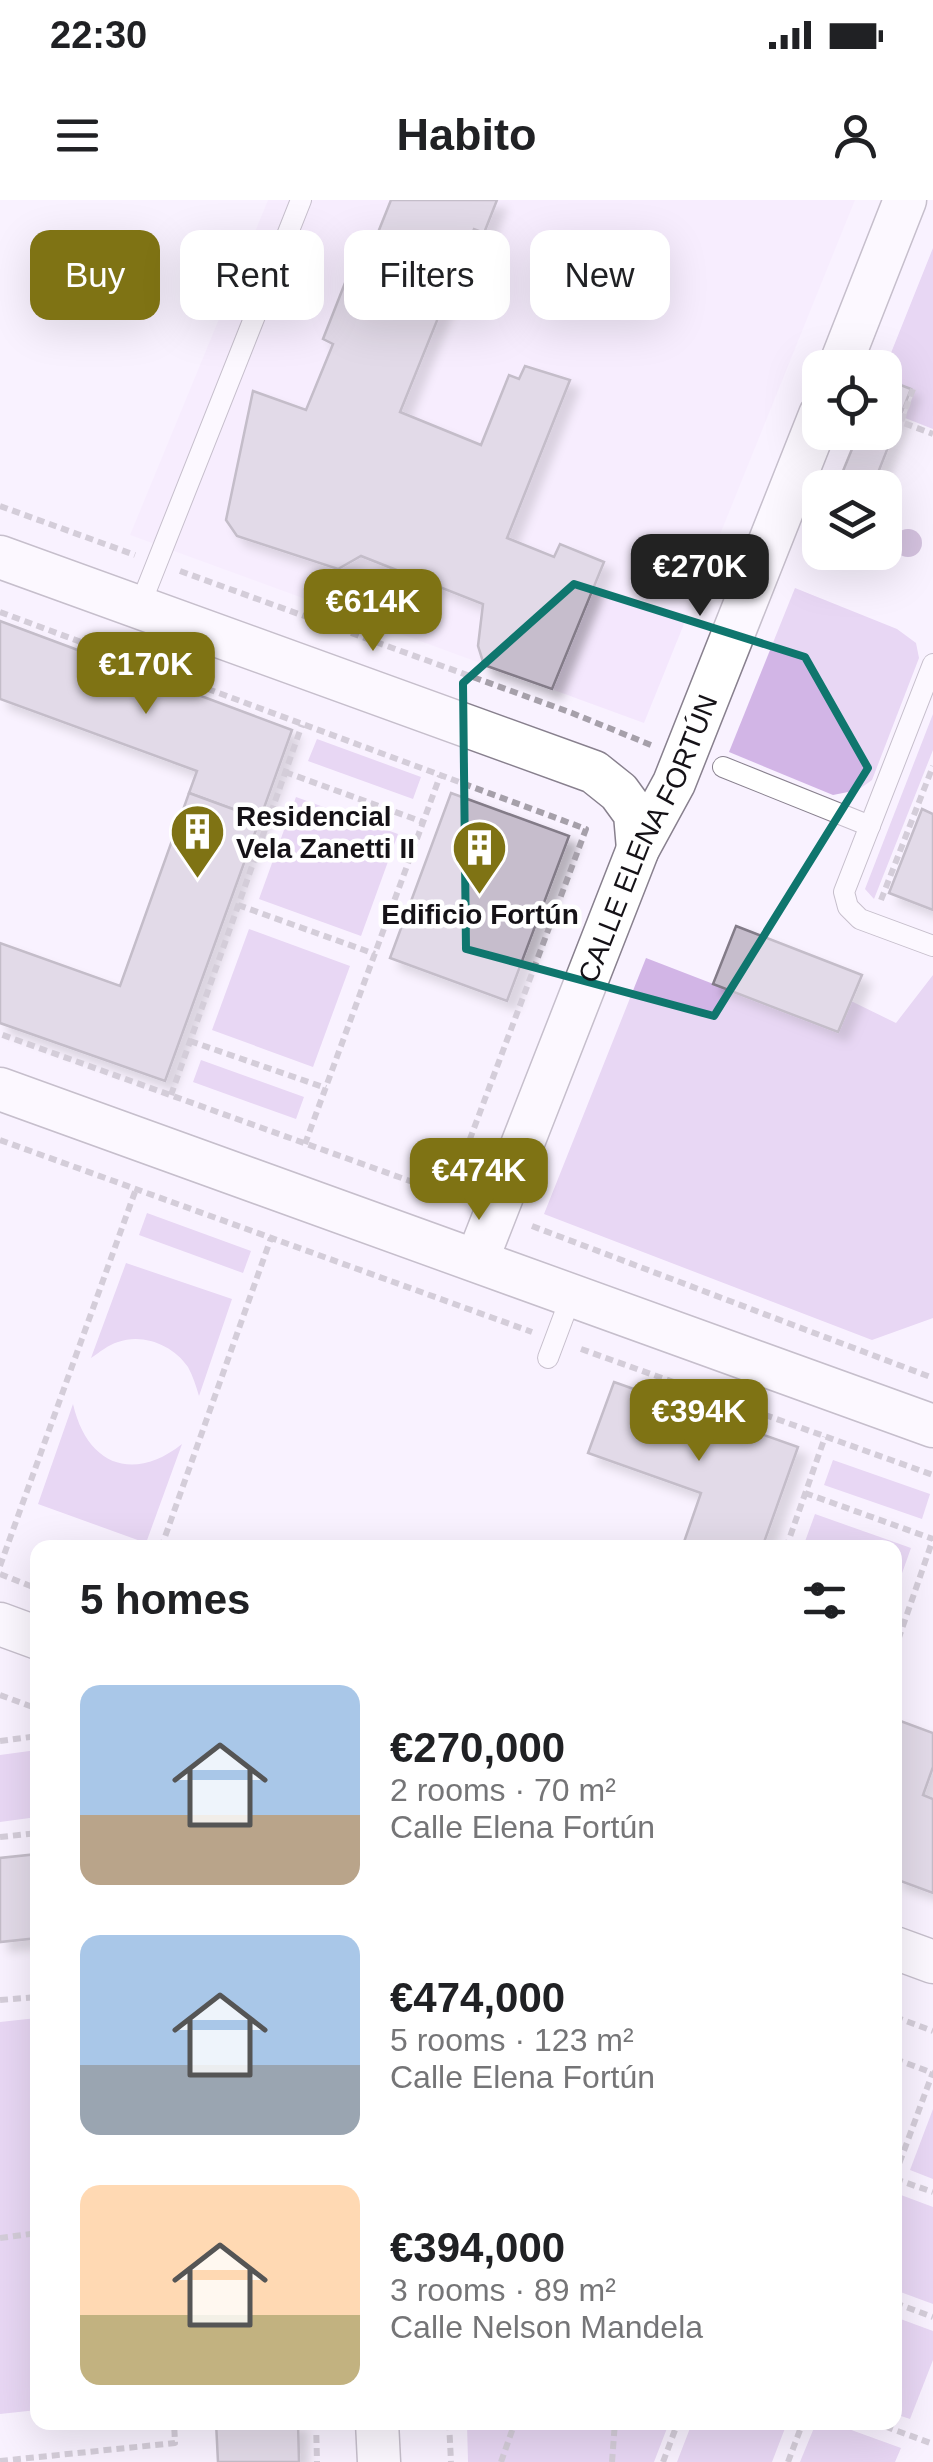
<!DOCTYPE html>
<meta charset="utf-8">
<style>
:root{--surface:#fff;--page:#f6f6f6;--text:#202124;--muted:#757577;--accent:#7f7314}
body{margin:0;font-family:Helvetica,sans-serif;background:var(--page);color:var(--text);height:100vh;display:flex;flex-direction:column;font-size:38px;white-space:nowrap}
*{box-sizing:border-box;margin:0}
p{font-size:32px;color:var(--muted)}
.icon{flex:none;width:55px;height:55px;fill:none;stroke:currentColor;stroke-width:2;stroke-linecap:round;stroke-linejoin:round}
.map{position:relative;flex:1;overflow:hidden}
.panel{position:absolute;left:30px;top:1340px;width:872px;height:890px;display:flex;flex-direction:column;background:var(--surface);border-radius:20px;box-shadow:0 10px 40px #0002}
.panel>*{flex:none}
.hud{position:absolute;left:30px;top:30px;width:875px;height:90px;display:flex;gap:20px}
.buttons{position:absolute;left:802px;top:150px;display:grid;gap:20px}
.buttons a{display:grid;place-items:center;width:100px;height:100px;border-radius:20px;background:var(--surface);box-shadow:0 10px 40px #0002;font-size:50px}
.price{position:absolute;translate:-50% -85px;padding:0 22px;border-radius:20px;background:var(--accent);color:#fff;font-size:32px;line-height:65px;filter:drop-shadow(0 2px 5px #0008)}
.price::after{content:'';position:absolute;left:50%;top:60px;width:30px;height:22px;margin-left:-15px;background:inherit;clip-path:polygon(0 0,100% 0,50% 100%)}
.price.selected{background:#222;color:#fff}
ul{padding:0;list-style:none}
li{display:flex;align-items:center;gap:30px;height:250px;padding:0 50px}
li span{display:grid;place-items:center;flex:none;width:280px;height:200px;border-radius:20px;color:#555}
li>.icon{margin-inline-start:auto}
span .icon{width:120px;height:120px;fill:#fffc;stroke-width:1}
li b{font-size:42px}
h2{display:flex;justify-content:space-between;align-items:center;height:120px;padding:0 50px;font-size:42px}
.pill{padding:0 35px;border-radius:20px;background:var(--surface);box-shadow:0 10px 40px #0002;font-size:35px;line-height:90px}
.pill.selected{background:var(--accent);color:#fff}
.status{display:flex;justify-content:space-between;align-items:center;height:70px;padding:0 50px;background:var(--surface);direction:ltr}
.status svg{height:28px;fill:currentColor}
header{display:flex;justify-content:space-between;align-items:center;height:130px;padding:0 50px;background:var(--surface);font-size:45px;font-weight:700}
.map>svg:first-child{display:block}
.built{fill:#f4e7fd}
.green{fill:#d2b5e6}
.building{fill:#c6bdcc;stroke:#837b88;stroke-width:2.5;filter:url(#shadow)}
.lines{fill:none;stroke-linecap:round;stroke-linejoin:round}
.lane-casing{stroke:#88808e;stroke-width:22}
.street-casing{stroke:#88808e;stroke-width:45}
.path{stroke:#a6a0aa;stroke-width:6;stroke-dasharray:8 5;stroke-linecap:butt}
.lane{stroke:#fff;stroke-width:20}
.street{stroke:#fff;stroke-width:42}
.tree{fill:#a687b9}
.marked{fill:none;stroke:#0f766e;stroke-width:8;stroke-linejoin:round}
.labels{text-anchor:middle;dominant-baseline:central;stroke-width:9;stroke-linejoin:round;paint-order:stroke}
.poi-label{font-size:28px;font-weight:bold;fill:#151217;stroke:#fff;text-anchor:start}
.street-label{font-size:28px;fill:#151217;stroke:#fff}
</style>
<div class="status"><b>22:30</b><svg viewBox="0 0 49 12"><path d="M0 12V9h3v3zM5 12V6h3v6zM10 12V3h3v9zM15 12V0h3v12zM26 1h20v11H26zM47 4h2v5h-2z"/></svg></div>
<header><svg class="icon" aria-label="menu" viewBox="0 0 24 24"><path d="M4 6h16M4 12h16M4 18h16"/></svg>Habito<svg class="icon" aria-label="person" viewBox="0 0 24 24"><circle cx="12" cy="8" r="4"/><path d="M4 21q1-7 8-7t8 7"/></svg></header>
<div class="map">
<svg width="933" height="2262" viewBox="0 0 933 2262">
<defs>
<filter id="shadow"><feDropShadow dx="9" dy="9" stdDeviation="5" flood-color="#0004"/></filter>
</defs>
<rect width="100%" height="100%" fill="#f9f2ff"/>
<path class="built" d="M268,0H855L644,523L130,335Z"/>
<g class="green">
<path d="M933,48V229L905,218L915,190L885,179V168Z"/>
<path d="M795,388L897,429L916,443L919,458L872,580L858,590L833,595L729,552Z"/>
<path d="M933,514V550L874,699L865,689Z"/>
<path d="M317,539L421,577L413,599L308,561Z"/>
<path d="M296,597L398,634L361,736L259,699Z"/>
<path d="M249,729L350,766L313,867L212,830Z"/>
<path d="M646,758L838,832L851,801L896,823L933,775V1118L872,1140L544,1014Z"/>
<path d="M201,860L304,897L296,919L193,882Z"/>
<path d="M147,1013L251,1051L243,1073L139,1035Z"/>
<path d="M126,1063L232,1099L199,1196C196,1186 193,1176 188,1167C173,1145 143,1133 118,1142C108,1145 100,1152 91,1158Z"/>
<path d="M73,1204C87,1265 133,1283 182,1244L146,1343L38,1304Z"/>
<path d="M833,1260L930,1294L922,1319L824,1285Z"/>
<path d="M815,1314L911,1348L895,1393V1348L803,1347Z"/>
<path d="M37,1550V1617L0,1622V1555Z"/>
<path d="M37,1818V2210L0,2214V1822Z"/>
<path d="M933,1909V1979L910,1970Z"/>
<path d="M901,1995L933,2007V2104L895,2090V2011Z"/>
<path d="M895,2117L933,2131V2160L910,2219L895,2214Z"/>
<path d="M467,2223V2222L669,2223L654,2262H468Z"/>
<path d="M692,2223V2222L787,2223L772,2262H677Z"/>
<path d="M816,2223H832L901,2248L895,2262H800Z"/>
</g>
<g class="building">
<path d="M391,0H497L484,33L474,29L400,212L481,245L509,175L519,179L525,166L570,180L507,338L554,357L560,344L604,362L552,489L484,465L478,446L483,404L361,356L338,369L237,336L226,320L253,191L306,210L333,144L323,139L356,55L367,60Z"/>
<path d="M885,179L911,189L872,288H836L859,232H885Z"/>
<path d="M0,421L292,530L260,619L189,593L197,571L0,499Z"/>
<path d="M189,593L260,619L165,881L0,823V743L120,786Z"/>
<path d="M451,593L569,636L507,801L390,758Z"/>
<path d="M922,609L933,614V710L889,693Z"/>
<path d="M736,726L862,775L838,832L713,784Z"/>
<path d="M614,1182L798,1247L762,1348H700L684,1342L701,1293L588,1253Z"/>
<path d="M895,1519L933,1533V1567L923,1595L933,1599V1693L895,1679Z"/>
<path d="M38,1654V1738L0,1742V1658Z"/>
<path d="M216,2222H298L299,2262H218Z"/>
</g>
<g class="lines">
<defs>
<g id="lane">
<path d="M139,408L301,0"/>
<path d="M933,464L844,692L848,707L860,719L933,746"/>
<path d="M723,567L870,626"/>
<path d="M548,1158L572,1094"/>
</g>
<g id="street">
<path d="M839,168L905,0"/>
<path d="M0,357L594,572L619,592L635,614L638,649"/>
<path d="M0,889L933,1226"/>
<path id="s1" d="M477,1060L638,649L674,583L820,215"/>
<path d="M0,1424L38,1438"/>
<path d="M895,1748L933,1762"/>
<path d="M377,2222L379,2262"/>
</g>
</defs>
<use href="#lane" class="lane-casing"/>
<use href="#street" class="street-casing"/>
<g class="path">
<path d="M913,189L901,222L933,234"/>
<path d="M0,306L135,355"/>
<path d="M180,371L572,513L651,545"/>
<path d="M0,412L586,629L449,995L0,834"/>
<path d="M285,572L423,622"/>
<path d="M881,700L933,566"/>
<path d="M238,705L375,754"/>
<path d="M190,841L326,888"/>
<path d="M171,895L302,525"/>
<path d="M0,940L532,1132"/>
<path d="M305,944L440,576"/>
<path d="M532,1026L933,1178"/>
<path d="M581,1149L933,1275"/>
<path d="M805,1293L933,1339L895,1449"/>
<path d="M161,1348L271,1038"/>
<path d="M786,1348L825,1237"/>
<path d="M0,1366L136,989"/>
<path d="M0,1374L38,1389"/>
<path d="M0,1495L38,1509"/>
<path d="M0,1541L38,1536"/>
<path d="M0,1637L38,1633"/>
<path d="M0,1800L38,1797"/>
<path d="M895,1817L933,1831"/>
<path d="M895,1859L933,1873"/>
<path d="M895,1975L933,1872"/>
<path d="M895,1979L933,1992"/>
<path d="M0,2038L38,2033"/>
<path d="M895,2103L933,2117"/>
<path d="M316,2222L317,2262"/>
<path d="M449,2222L451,2262"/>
<path d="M873,2222L933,2244"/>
<path d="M0,2261L175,2243L174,2222"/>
<path d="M501,2262L515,2222"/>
<path d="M612,2262L615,2222"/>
<path d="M663,2262L678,2222"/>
<path d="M788,2262L803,2222"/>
</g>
<use href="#lane" class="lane"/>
<use href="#street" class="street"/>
</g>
<circle class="tree" cx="908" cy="343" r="14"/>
<path d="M0 0H933V2262H0ZM574,384L805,457L868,568L714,816L466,749L463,483Z" fill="#f9f2ff" fill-opacity=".55" fill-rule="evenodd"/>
<path class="marked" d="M574,384L805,457L868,568L714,816L466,749L463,483Z"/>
<defs>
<symbol id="building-pin" viewBox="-11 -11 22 30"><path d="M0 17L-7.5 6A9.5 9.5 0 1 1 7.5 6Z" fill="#7f7314" stroke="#fff"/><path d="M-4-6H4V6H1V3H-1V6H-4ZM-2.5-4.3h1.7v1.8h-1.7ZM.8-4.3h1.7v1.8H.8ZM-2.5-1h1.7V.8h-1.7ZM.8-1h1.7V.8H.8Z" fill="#fff"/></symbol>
</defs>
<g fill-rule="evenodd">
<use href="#building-pin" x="166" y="600" width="63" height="86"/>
<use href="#building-pin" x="448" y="616" width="63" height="86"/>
</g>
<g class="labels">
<g class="poi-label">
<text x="236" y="616">Residencial<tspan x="236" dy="32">Vela Zanetti II</tspan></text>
<text x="480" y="714" text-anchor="middle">Edificio Fortún</text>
</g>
<g class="street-label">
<text stroke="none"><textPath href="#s1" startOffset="455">CALLE ELENA FORTÚN</textPath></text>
</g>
</g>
</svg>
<div class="buttons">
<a><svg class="icon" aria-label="locate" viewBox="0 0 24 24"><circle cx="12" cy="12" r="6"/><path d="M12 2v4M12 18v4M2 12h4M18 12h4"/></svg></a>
<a><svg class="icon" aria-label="layers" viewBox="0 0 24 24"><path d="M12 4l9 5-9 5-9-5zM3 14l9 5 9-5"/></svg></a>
</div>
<b class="price selected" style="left:700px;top:419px">€270K</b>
<b class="price" style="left:373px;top:454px">€614K</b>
<b class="price" style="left:146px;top:517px">€170K</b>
<b class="price" style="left:479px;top:1023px">€474K</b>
<b class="price" style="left:699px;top:1264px">€394K</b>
<div class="hud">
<a class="pill selected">Buy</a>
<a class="pill">Rent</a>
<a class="pill">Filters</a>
<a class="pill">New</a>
</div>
<section class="panel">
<h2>5 homes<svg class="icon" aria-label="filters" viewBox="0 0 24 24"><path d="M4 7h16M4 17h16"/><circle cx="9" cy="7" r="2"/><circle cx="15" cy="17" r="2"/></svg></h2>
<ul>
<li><span style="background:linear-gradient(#a9c7e8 65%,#b9a48a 0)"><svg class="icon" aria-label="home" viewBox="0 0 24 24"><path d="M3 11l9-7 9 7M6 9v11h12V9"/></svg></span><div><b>€270,000</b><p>2 rooms · 70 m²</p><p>Calle Elena Fortún</p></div></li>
<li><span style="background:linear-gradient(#a9c7e8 65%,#9aa5b1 0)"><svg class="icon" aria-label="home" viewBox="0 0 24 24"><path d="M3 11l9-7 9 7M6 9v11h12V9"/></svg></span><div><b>€474,000</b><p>5 rooms · 123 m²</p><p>Calle Elena Fortún</p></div></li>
<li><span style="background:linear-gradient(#ffd9b3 65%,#c2b280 0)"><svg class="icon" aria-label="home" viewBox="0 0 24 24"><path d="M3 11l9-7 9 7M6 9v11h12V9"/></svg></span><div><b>€394,000</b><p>3 rooms · 89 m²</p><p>Calle Nelson Mandela</p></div></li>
</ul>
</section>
</div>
